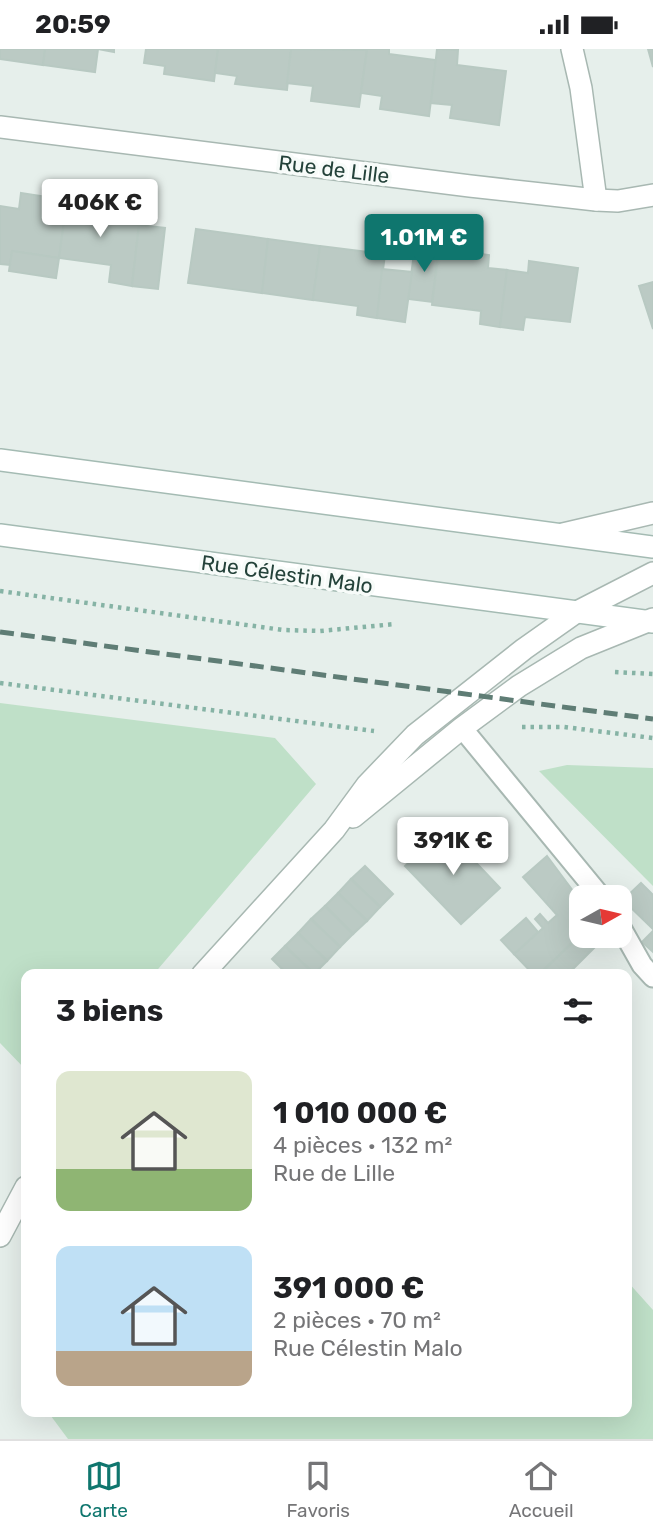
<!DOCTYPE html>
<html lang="fr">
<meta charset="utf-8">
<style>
:root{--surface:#fff;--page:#f6f6f6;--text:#202124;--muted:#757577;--line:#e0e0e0;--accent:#0f766e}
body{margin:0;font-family:Rubik,sans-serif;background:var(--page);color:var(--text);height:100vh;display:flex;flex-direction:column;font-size:26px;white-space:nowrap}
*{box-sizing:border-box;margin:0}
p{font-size:23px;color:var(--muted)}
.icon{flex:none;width:38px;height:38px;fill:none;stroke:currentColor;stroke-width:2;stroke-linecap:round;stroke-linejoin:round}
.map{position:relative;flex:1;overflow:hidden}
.panel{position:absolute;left:21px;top:920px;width:611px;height:448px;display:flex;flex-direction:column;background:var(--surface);border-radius:14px;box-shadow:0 7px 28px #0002}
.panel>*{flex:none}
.needle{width:46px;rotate:82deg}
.controls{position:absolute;left:569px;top:836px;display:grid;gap:14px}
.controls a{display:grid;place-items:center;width:63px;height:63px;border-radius:14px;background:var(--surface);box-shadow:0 7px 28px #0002;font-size:35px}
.price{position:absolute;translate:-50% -60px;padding:0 16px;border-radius:7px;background:#fff;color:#222;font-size:23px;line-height:46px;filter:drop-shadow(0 2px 4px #0008)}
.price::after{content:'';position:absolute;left:50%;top:42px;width:21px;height:16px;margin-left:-10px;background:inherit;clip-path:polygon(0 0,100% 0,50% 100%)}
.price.selected{background:var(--accent);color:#fff}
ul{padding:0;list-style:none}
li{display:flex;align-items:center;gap:21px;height:175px;padding:0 35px}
li span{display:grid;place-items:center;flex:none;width:196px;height:140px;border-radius:14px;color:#555}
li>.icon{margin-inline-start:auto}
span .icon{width:84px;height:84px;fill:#fffc;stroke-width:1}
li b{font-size:30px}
h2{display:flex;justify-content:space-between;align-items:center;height:84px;padding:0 35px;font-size:30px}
.status{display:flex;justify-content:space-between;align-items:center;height:49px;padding:0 35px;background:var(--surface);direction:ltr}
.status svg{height:19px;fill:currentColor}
.menu{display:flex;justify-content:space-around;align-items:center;height:98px;border-top:2px solid var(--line);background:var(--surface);font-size:19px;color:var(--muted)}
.menu a{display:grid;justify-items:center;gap:4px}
.menu .selected{color:var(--accent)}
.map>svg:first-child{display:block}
.green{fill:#bfe0c8}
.building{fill:#bbcac4;stroke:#b8c9c2;stroke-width:2}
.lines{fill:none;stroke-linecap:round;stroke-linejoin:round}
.service-casing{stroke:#a8b8b2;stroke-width:23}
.minor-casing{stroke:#a8b8b2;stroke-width:24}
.tertiary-casing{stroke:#a8b8b2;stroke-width:24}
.secondary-casing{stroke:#a4bbb3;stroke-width:24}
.path{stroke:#86b3a5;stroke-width:4.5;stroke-dasharray:3.5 5;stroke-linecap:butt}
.service{stroke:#fff;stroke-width:19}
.minor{stroke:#fff;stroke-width:21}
.tertiary{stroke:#fff;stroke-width:21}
.secondary{stroke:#fff;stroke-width:21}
.rail{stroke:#5f7d75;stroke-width:5;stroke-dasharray:14 7;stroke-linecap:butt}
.labels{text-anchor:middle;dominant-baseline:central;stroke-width:7;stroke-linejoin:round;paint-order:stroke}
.street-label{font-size:21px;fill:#24423a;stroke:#f7fbf9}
</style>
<div class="status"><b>20:59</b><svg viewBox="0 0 49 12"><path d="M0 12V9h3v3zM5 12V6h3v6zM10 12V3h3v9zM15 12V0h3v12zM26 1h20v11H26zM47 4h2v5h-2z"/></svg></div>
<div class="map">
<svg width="653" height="1390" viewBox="0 0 653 1390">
<rect width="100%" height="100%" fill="#e6efeb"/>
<g class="green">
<path d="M0,654L275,689L316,735L153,926H26V1021L0,994Z"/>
<path d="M567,716L653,719V837L539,722Z"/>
<path d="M627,1232L653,1261V1390H68L48,1363H171L176,1367L180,1363H626Z"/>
</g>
<g class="building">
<path d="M0,0H45L43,16L0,10Z"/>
<path d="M45,0H114V3L98,0L95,23L43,16Z"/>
<path d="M146,0H218L214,32L164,25L165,17L144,14Z"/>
<path d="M218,0H291L287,41L235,35L237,27L215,24Z"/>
<path d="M291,0L367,1L359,58L311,52L313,37L287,34Z"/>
<path d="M367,0H389V5L436,11L429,67L380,60L382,47L361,44Z"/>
<path d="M437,0L458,1L457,16L506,22L499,76L450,69L452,56L431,54Z"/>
<path d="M648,0H653V18Z"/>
<path d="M21,144L67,151L59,209L12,202L10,216L0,215V157L19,160Z"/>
<path d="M67,151L120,159L118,173L139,176L132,237L109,233L111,216L59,209Z"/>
<path d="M139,176L165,179L158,240L132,237Z"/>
<path d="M196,180L268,190L262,244L188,234Z"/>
<path d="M268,190L320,197L313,251L262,244Z"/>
<path d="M415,196L439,199L432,253L408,250Z"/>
<path d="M320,197L385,205L377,269L357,266L358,257L313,251Z"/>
<path d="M439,199L489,206L488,219L507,221L500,278L480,275L481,262L432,256Z"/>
<path d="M12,202L59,209L56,229L9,222Z"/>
<path d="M529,212L578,219L570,273L525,268L523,281L500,278L507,221L528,224Z"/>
<path d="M382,220L412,223L405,273L377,269Z"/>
<path d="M653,233V280L639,237Z"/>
<path d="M445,781L500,839L461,875L405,817Z"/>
<path d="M547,807L576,846L573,848L581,855V885L539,926H534L514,905L543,879L535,870L540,865L548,874L557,866L523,828Z"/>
<path d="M365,817L393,845L380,858L351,830Z"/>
<path d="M351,830L380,858L367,872L338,844Z"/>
<path d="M641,834L653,846V880L623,851Z"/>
<path d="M338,844L367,872L353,885L325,857Z"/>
<path d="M325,857L353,885L340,898L311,870Z"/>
<path d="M526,869L538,883L514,905L501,891Z"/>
<path d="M311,870L340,898L327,912L298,884Z"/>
<path d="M653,882V903L642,893Z"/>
<path d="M298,884L327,912L314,925L285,897Z"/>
<path d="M581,885V887H606L567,926H539Z"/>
<path d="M285,897L314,925L288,926L272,910Z"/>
</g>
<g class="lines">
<defs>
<g id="service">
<path d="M462,679L602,849"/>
<path d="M620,877L642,916L653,928"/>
</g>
<g id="minor">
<path d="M572,0L581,39L596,151"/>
<path d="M0,78L470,137L596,151L618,152L653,146"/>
<path d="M353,768L462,679L519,637L581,599L653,570"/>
<path d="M202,926L334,781L367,736L415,686L524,600L575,564L653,524"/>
<path d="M0,1187L26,1138"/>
</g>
<path id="tertiary" d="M563,485L653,464"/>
<g id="secondary">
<path d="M0,411L653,498"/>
<path d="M0,486L653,573"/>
</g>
</defs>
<use href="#service" class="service-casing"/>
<use href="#minor" class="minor-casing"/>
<use href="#tertiary" class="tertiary-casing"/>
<use href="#secondary" class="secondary-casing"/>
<g class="path">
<path d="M0,542L283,581L320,582L395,575"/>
<path d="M615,623L653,625"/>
<path d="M0,634L374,682"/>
<path d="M522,678H564L653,689"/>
</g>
<use href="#service" class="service"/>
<use href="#minor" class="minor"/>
<use href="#tertiary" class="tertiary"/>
<use href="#secondary" class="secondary"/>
<path class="rail" d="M0,583L653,670"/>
</g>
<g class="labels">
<g class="street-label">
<text transform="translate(334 120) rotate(7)">Rue de Lille</text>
<text transform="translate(287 525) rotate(8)">Rue Célestin Malo</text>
</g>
</g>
</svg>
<div class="controls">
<a><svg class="needle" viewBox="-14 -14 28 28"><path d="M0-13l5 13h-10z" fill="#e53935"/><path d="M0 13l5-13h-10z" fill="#757577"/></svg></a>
</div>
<b class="price" style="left:100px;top:190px">406K €</b>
<b class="price selected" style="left:424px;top:225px">1.01M €</b>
<b class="price" style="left:453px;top:828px">391K €</b>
<section class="panel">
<h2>3 biens<svg class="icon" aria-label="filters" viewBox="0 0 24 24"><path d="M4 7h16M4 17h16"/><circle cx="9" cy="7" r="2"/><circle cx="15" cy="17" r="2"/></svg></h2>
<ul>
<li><span style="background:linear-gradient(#dfe7d0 70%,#8fb573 0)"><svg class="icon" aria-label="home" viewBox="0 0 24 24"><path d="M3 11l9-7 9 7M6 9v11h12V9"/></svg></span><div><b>1 010 000 €</b><p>4 pièces · 132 m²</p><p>Rue de Lille</p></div></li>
<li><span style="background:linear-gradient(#bfe0f5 75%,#b9a48a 0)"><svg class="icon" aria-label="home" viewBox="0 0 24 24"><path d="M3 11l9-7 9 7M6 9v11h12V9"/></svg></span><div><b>391 000 €</b><p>2 pièces · 70 m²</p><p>Rue Célestin Malo</p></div></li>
</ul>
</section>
</div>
<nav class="menu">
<a class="selected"><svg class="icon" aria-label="map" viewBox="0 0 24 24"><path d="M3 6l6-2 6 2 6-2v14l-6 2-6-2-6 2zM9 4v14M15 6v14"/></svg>Carte</a>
<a><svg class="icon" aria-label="saved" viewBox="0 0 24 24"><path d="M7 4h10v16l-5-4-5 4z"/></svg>Favoris</a>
<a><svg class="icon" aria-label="home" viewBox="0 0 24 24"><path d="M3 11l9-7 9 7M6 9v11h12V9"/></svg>Accueil</a>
</nav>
